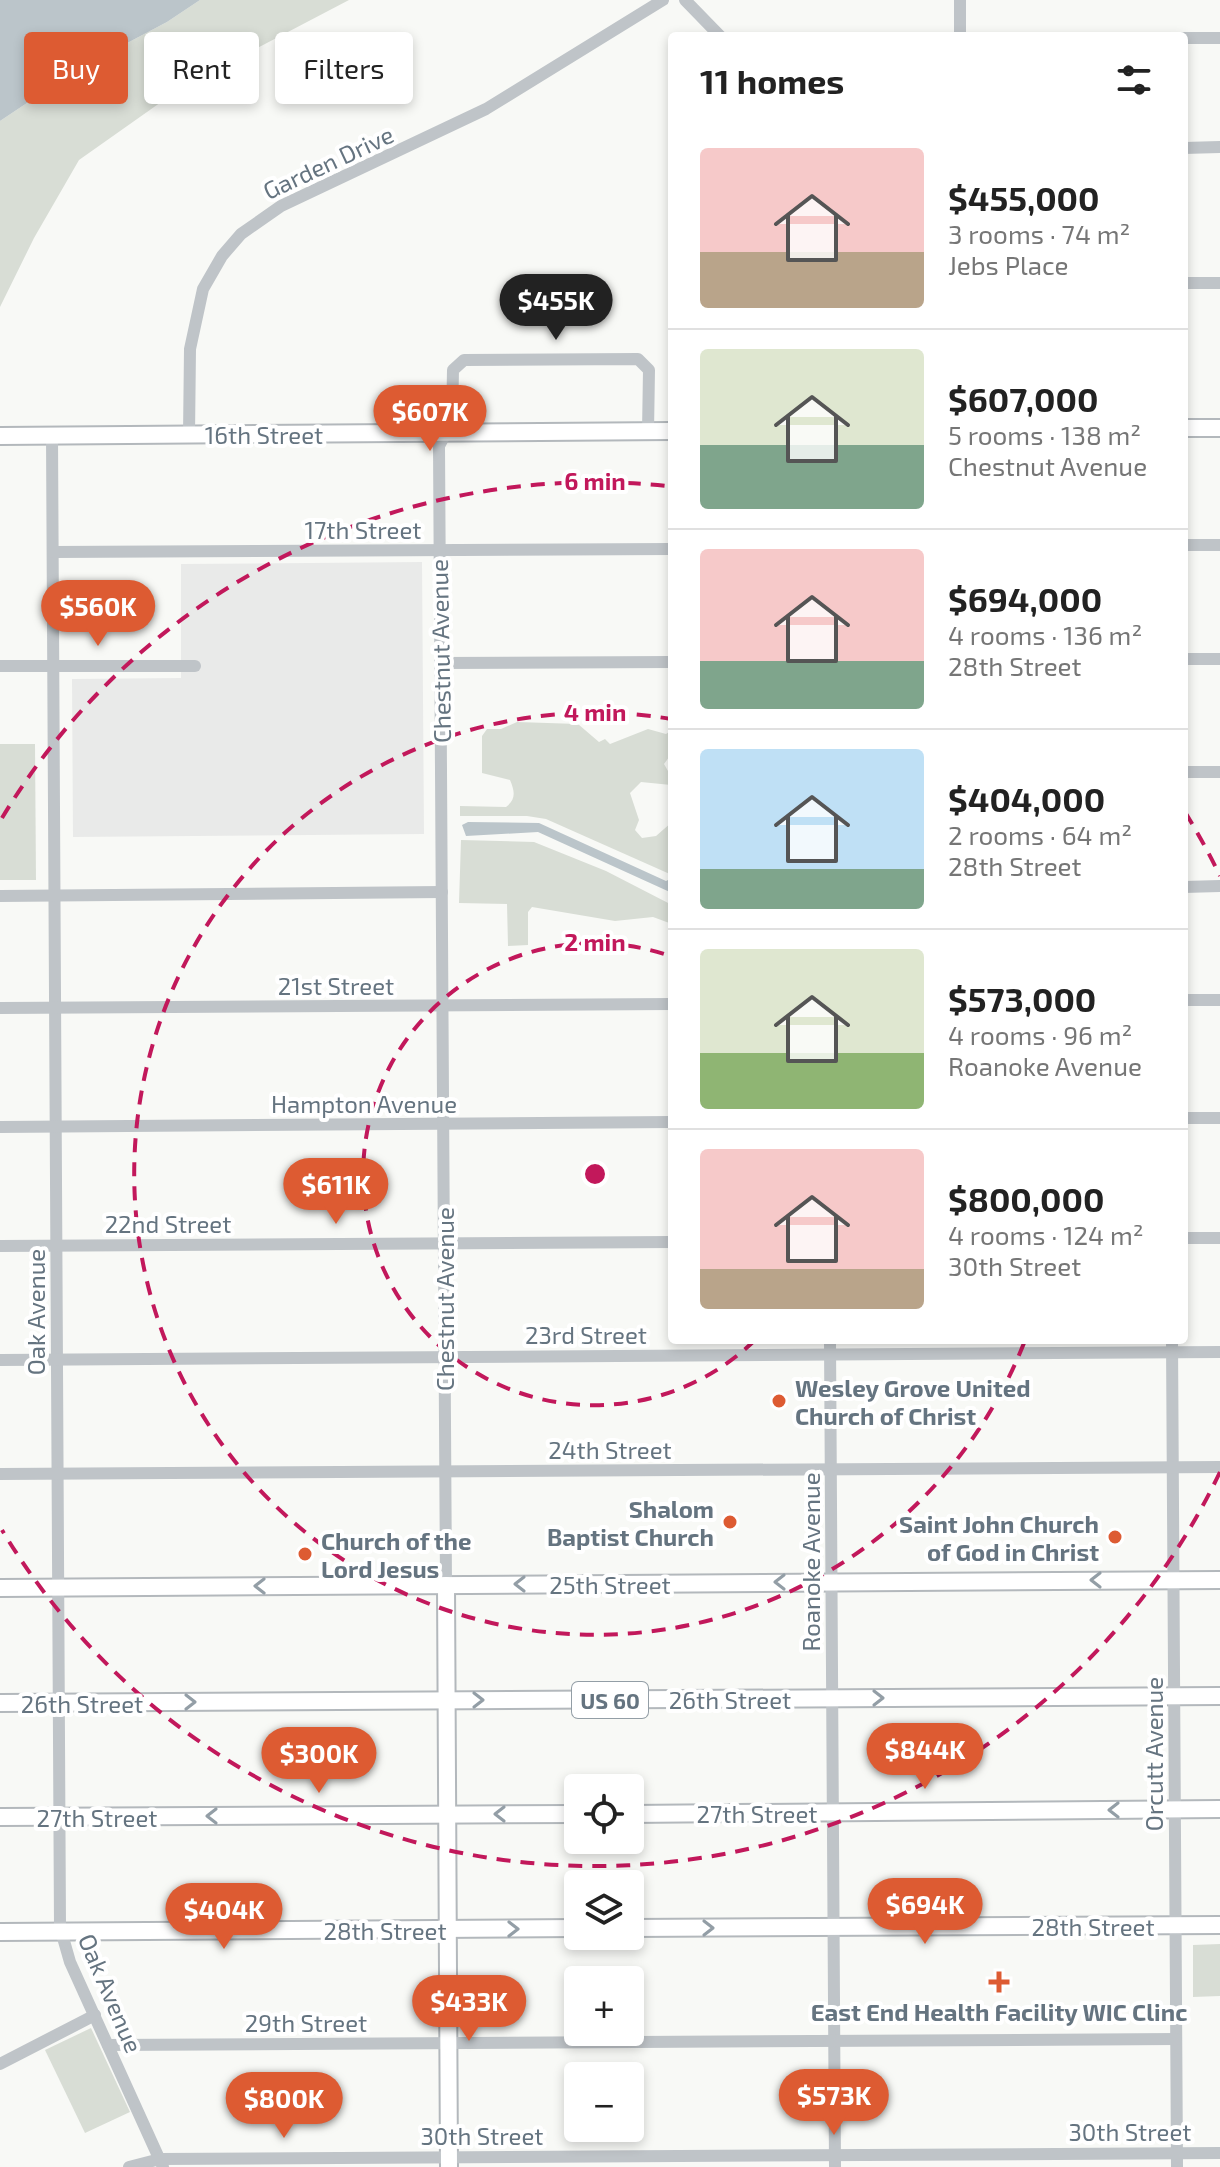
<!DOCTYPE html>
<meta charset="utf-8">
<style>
:root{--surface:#fff;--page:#f2f2f2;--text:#222;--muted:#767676;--line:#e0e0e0;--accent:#dd5b32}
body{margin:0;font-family:"Exo 2",sans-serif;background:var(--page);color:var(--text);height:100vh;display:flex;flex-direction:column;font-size:30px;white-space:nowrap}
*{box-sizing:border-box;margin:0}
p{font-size:26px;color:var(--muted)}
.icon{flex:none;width:44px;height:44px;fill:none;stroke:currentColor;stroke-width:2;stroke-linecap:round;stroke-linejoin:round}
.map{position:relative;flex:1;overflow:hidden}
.drawer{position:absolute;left:668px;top:32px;width:520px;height:1312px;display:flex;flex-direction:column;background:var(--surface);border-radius:8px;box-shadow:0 4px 12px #0003}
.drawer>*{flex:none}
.guide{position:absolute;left:24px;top:32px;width:524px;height:72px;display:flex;gap:16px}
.tools{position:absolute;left:564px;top:1774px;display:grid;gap:16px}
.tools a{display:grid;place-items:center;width:80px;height:80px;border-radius:8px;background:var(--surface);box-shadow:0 4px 12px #0003;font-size:40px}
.price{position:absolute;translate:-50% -68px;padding:0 18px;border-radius:28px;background:var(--accent);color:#fff;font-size:26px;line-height:52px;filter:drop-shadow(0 2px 4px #0008)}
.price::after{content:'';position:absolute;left:50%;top:48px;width:24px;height:18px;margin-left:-12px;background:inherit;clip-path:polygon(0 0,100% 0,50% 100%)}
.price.current{background:#222;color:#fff}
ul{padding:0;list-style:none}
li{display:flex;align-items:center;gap:24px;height:200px;padding:0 32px}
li+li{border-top:2px solid var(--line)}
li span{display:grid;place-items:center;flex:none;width:224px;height:160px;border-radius:8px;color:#555}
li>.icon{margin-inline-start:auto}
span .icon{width:96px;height:96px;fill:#fffc;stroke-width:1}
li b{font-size:34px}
h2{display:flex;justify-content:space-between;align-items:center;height:96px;padding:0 32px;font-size:34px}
.chip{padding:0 28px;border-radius:8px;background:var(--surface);box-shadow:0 4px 12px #0003;font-size:28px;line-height:72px}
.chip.current{background:var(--accent);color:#fff}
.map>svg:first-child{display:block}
.built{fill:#e9eae9}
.green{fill:#d8ddd5}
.water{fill:#bbc5ca}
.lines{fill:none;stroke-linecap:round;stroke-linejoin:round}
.major-casing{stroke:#b3b8bc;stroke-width:20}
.minor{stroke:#bfc4c8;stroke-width:12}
.major{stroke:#fff;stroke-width:16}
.oneway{stroke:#939ea6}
.ring{fill:none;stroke:#c2185b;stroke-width:4;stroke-dasharray:14 10}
.poi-dot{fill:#dd5b32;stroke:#fff;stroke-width:3}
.labels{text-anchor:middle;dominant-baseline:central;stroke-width:8;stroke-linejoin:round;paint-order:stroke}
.shield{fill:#fff;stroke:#939ea6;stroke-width:2}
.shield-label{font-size:22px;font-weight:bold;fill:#657480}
.street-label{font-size:24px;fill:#657480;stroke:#fff}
.poi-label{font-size:24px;font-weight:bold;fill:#657480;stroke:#fff;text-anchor:start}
.centre{fill:#c2185b;stroke:#fff;stroke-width:4}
.ring-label{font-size:24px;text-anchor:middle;font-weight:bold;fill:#c2185b;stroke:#fff;stroke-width:8;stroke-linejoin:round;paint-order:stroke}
</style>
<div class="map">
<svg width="1220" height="2167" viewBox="0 0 1220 2167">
<rect width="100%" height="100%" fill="#f8f9f6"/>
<path class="built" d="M422,562L424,834L73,837L72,679L181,678V564Z"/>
<g class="green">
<path d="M200,0H349L181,88L79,160L34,238L0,307V121L78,69L167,22Z"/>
<path d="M517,722L578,724L599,742L605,739L610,744L648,729L666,734L672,730V753L664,764L672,778L671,785L641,782L630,793L639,820L635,830L642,838L656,836L672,822V875L546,819L527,816H460V806L506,807C516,799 515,792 510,780L482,773V736L487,729H501Z"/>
<path d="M0,744H35L36,880H0Z"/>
<path d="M461,840L534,842L606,871L672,905V924L653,917L615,921L532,907L528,912V945L508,946L507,904L459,903Z"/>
<path d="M1220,1944V1996L1193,1997V1945Z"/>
<path d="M91,2028L130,2112L85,2133L45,2050Z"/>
</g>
<g class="water">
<path d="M0,0H200L167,22L78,69L0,121Z"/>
<path d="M468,822L539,823L666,881L672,878V893L538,832L466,836L462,825Z"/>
</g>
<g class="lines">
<defs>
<g id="major">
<path d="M1184,428H1220"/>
<path d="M0,436L672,431"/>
<path d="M446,1585L449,2167"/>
<path d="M0,1588L1220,1580"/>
<path d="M0,1703L1220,1696"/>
<path d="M630,1814L1220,1809"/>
<path d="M0,1817L578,1814"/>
<path d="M630,1928L1220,1925"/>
<path d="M0,1932L578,1928"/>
</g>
</defs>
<use href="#major" class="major-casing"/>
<g class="minor">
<path d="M685,0L720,36"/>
<path d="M960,0V36"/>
<path d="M1184,38H1220"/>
<path d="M1184,148L1220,147"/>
<path d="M1184,283H1220"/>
<path d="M189,435L190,349L203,289L222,256L241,234L281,206L486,109L663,0"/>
<path d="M52,436L60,1927L70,1962L163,2167"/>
<path d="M1184,545H1220"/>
<path d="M53,552L672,549"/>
<path d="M1184,659H1220"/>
<path d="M440,663L672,662"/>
<path d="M0,666H195"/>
<path d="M1184,772H1220"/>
<path d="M1184,887L1220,886"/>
<path d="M0,896L442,892"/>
<path d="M1184,1000H1220"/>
<path d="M0,1008L672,1004"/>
<path d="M1184,1118H1220"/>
<path d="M0,1127L672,1122"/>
<path d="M1184,1238H1220"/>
<path d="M0,1246L672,1242"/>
<path d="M830,1340L835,2167"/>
<path d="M1172,1340L1177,2167"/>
<path d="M0,1360L1220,1352"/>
<path d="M0,1474L1220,1467"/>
<path d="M446,1585L439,446L452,422L453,370L464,360L638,359L649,370L648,432"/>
<path d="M108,2045L1176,2039"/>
<path d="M0,2064L95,2015"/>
<path d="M129,2167L160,2159L1220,2153"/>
</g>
<use href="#major" class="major"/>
</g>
<defs><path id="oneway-chevron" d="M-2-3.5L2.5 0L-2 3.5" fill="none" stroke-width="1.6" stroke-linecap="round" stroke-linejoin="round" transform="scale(2)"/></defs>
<g class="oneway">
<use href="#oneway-chevron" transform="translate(1096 1580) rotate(180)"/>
<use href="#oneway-chevron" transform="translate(780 1582) rotate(180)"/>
<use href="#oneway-chevron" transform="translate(520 1584) rotate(180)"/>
<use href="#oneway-chevron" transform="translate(260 1586) rotate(180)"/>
<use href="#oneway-chevron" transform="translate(878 1698)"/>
<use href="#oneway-chevron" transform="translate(478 1700)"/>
<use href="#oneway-chevron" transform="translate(190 1702)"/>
<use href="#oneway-chevron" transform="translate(1114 1810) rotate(180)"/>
<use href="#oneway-chevron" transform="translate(500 1814) rotate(180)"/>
<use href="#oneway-chevron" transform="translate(212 1816) rotate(180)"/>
<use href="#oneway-chevron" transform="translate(708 1928)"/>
<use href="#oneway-chevron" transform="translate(513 1929)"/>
</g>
<g class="ring">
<path d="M755 1340A231 231 0 1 1 670 956"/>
<path d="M1024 1343A461 461 0 1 1 671 719"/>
<path d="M1220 1472A692 692 0 0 1 2 1530M2 818A692 692 0 0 1 667 486M1185 812A692 692 0 0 1 1220 876"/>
</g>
<g class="poi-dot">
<circle cx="779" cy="1401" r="8"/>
<circle cx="730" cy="1522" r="8"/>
<circle cx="1115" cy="1537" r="8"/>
<circle cx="305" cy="1554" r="8"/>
<path d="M995 1970h8v8h8v8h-8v8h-8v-8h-8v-8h8z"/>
</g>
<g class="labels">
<rect class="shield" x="572" y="1682" width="76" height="36" rx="6"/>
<g class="shield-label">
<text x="610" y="1700">US 60</text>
</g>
<g class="street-label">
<text transform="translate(328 162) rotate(-25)">Garden Drive</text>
<text x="264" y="434">16th Street</text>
<text x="363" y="529">17th Street</text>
<text transform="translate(440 651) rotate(-91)">Chestnut Avenue</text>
<text x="336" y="985">21st Street</text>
<text x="364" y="1103">Hampton Avenue</text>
<text x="168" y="1223">22nd Street</text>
<text transform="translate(444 1299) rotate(-90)">Chestnut Avenue</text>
<text transform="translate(35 1312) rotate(-90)">Oak Avenue</text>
<text x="586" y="1334">23rd Street</text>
<text x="610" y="1449">24th Street</text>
<text transform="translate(810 1562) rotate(-90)">Roanoke Avenue</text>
<text x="610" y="1584">25th Street</text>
<text x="730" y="1699">26th Street</text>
<text x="82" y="1703">26th Street</text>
<text transform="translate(1153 1754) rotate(-90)">Orcutt Avenue</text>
<text x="757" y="1813">27th Street</text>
<text x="97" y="1817">27th Street</text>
<text x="1093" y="1926">28th Street</text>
<text x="385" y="1930">28th Street</text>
<text transform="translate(111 1993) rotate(67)">Oak Avenue</text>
<text x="306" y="2022">29th Street</text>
<text x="1130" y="2131">30th Street</text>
<text x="482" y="2135">30th Street</text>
</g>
<g class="poi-label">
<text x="795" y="1387">Wesley Grove United<tspan x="795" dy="28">Church of Christ</tspan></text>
<text x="714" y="1508" text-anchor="end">Shalom<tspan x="714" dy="28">Baptist Church</tspan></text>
<text x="1099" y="1523" text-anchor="end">Saint John Church<tspan x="1099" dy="28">of God in Christ</tspan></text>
<text x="321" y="1540">Church of the<tspan x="321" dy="28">Lord Jesus</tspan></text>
<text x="999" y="2011" text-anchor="middle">East End Health Facility WIC Clinc</text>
</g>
</g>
<circle cx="595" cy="1174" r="12" class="centre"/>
<g class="ring-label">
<text x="595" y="490">6 min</text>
<text x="595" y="721">4 min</text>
<text x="595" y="951">2 min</text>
</g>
</svg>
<div class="tools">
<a><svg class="icon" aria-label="locate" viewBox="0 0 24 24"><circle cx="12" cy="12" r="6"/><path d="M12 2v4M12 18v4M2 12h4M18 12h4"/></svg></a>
<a><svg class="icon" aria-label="layers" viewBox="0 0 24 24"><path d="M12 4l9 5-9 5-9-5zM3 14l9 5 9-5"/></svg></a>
<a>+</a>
<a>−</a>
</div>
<b class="price current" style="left:556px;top:342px">$455K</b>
<b class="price" style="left:430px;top:453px">$607K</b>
<b class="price" style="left:98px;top:648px">$560K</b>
<b class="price" style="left:336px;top:1226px">$611K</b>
<b class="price" style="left:925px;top:1791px">$844K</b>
<b class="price" style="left:319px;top:1795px">$300K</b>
<b class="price" style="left:925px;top:1946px">$694K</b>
<b class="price" style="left:224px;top:1951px">$404K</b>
<b class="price" style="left:469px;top:2043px">$433K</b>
<b class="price" style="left:834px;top:2137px">$573K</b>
<b class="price" style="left:284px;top:2140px">$800K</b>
<div class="guide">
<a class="chip current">Buy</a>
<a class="chip">Rent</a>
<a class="chip">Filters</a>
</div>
<section class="drawer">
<h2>11 homes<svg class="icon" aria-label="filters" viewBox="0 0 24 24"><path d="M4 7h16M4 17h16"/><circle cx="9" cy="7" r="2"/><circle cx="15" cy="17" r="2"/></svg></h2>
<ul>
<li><span style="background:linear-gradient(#f6c9c9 65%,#b9a48a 0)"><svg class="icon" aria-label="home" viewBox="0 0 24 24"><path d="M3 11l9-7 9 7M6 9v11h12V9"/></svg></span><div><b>$455,000</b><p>3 rooms · 74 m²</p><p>Jebs Place</p></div></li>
<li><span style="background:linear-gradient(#dfe7d0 60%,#7fa58c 0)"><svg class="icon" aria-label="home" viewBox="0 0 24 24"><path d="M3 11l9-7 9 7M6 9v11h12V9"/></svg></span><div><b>$607,000</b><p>5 rooms · 138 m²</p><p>Chestnut Avenue</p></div></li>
<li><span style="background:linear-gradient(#f6c9c9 70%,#7fa58c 0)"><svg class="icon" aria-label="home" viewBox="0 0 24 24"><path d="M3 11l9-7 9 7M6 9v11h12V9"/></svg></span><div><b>$694,000</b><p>4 rooms · 136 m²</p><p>28th Street</p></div></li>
<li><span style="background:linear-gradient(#bfe0f5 75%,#7fa58c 0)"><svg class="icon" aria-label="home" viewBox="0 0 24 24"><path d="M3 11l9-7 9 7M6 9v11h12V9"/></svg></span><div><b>$404,000</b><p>2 rooms · 64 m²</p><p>28th Street</p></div></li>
<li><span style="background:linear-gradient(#dfe7d0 65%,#8fb573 0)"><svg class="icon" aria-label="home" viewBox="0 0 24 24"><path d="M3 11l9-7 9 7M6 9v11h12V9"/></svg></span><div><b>$573,000</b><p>4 rooms · 96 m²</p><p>Roanoke Avenue</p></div></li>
<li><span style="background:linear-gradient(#f6c9c9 75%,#b9a48a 0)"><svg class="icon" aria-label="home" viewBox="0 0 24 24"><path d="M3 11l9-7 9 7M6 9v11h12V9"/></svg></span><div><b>$800,000</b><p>4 rooms · 124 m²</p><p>30th Street</p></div></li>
</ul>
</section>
</div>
